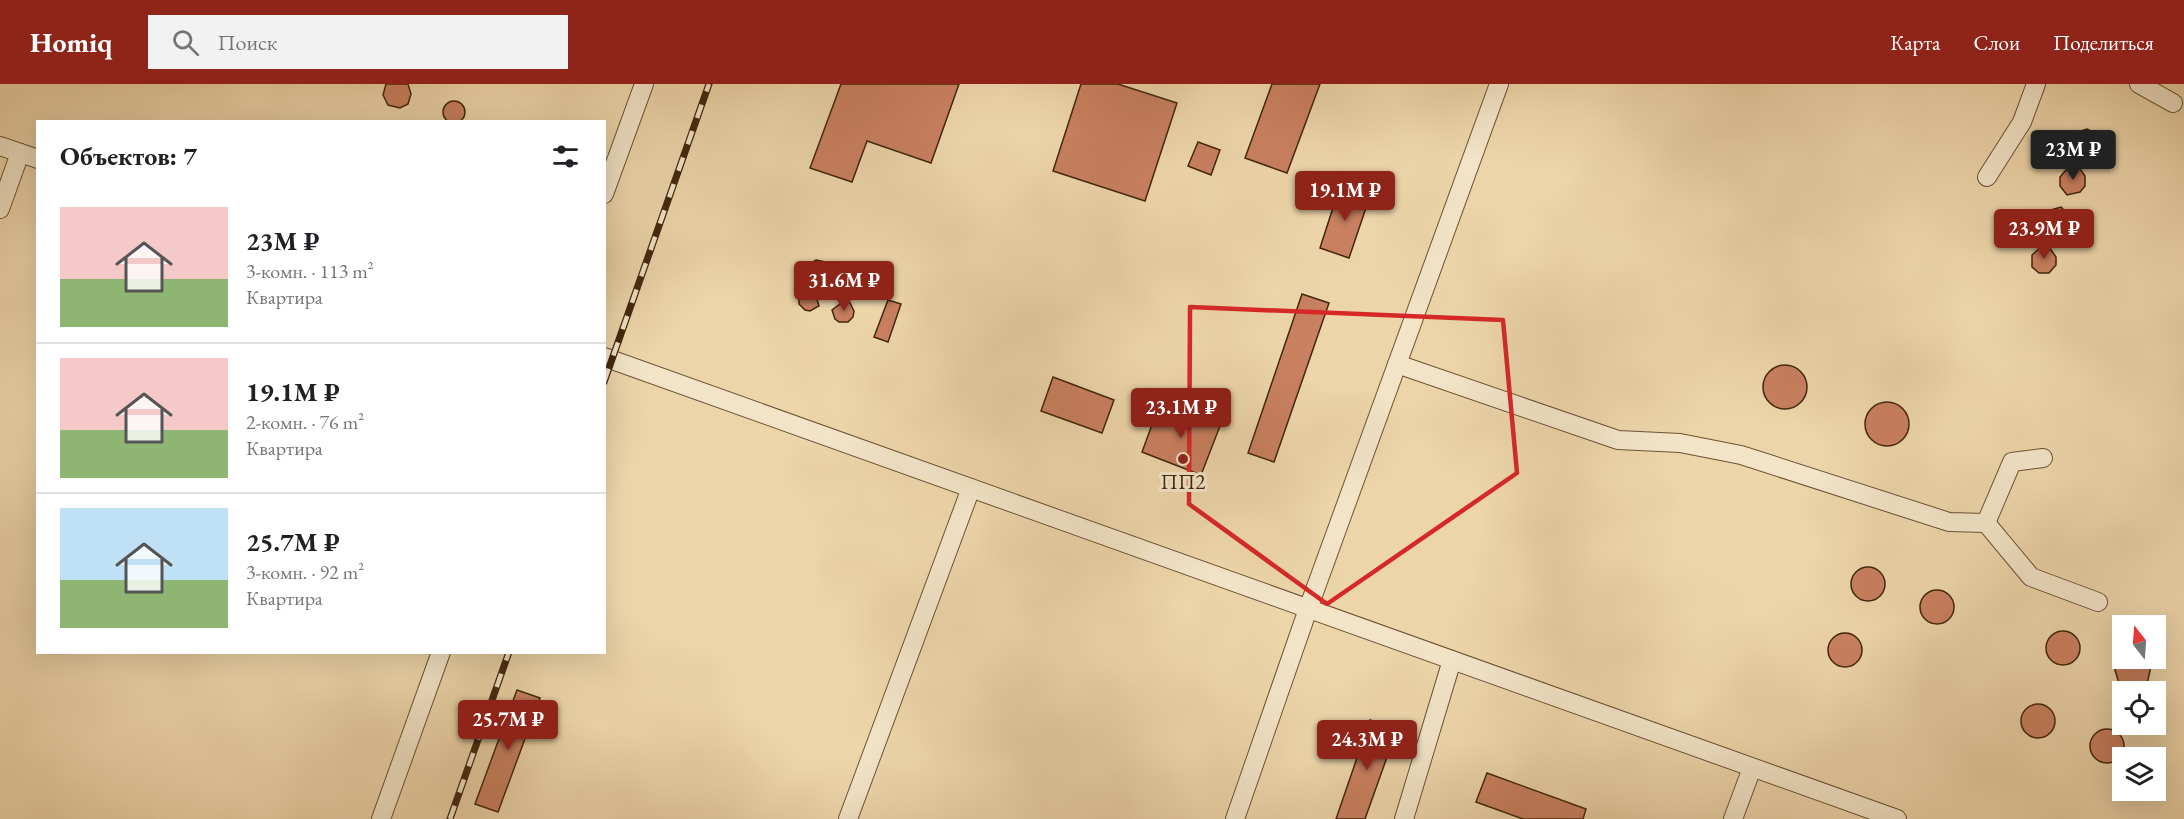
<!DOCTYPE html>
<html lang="ru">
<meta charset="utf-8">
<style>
:root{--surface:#fff;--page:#f2f2f2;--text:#202124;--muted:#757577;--line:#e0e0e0;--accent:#8f2418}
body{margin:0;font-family:"EB Garamond",serif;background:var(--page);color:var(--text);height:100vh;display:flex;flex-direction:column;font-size:22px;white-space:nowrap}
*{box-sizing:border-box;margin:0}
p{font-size:20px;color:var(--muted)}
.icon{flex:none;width:33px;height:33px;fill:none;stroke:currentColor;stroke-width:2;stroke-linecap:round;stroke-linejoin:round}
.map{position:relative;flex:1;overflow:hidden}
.details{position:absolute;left:36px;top:36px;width:570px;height:534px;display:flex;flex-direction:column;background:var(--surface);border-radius:0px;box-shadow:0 6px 24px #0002}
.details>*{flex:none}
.needle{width:39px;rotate:343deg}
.buttons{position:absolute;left:2112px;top:531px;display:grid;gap:12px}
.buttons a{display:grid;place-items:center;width:54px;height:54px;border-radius:0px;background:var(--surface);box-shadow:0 6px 24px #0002;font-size:30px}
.price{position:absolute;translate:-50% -51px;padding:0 14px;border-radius:6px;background:var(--accent);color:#fff;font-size:20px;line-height:39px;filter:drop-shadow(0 2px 3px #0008)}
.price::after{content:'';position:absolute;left:50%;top:36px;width:18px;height:14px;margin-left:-9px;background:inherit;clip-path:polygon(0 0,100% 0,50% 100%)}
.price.on{background:#222;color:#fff}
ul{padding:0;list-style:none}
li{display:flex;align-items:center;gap:18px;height:150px;padding:0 24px}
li+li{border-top:2px solid var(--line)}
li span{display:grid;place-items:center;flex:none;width:168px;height:120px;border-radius:0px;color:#555}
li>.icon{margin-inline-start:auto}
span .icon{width:72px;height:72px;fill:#fffc;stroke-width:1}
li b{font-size:26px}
h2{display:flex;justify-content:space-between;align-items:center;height:72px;padding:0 24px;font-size:26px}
header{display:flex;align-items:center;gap:36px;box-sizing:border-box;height:84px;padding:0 30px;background:var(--accent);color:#fff}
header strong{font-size:28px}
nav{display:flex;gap:33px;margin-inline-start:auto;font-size:21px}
.search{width:420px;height:54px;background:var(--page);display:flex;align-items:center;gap:15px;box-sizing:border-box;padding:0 21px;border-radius:0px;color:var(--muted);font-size:22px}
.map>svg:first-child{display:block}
.building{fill:#c98060;stroke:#41260c;stroke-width:1.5}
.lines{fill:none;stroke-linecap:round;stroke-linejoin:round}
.minor-casing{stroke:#6c5234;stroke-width:20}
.minor{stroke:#f3e4c8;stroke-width:18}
.rail-casing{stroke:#41260c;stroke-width:7}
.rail{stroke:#f3e4c8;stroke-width:4.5;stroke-dasharray:14;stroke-linecap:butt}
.marked{fill:none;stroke:#d62828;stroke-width:4.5;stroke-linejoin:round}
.poi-dot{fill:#8f2418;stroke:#f3e4c8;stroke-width:2}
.labels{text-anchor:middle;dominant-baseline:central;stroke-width:6;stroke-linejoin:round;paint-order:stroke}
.poi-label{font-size:21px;fill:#41260c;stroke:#f3e4c8}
</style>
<header>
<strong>Homiq</strong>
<div class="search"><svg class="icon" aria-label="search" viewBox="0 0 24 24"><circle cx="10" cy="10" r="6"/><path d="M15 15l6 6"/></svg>Поиск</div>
<nav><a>Карта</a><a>Слои</a><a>Поделиться</a></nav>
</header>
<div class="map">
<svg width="2184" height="735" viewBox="0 0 2184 735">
<rect width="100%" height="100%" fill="#edd5aa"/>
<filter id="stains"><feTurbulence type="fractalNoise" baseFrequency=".00333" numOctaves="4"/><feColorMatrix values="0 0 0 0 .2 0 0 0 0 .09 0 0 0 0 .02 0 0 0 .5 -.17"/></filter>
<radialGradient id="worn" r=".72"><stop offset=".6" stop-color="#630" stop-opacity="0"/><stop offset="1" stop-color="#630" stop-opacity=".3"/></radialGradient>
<g class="building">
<path d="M386,0H408L411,10L408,20L400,24L388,21L383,11Z"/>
<path d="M841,0H959L931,79L867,57L852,98L810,84Z"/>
<path d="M1081,0H1118L1177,19L1145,117L1053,87Z"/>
<path d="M1272,0H1320L1287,89L1245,74Z"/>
<circle cx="454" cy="28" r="11"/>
<path d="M2087,45L2096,50L2099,61L2093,69L2081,72L2074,63L2073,56L2078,48Z"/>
<path d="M1198,58L1220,66L1211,91L1188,82Z"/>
<path d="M2078,82L2085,92V102L2080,108L2067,111L2060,102V93L2066,86Z"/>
<path d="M1340,102L1370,112L1349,174L1320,164Z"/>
<path d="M2061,123L2070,132V142L2065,148L2053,153L2045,142V133L2051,126Z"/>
<path d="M2049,163L2056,173V181L2049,189H2039L2032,183V171L2040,164Z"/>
<path d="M816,176L825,178L830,190L823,195L815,198L809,185L811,179Z"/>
<path d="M852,189L862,191L865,198L861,207L850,211L844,195Z"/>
<path d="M813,202L819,222L810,227L805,226L799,220V212Z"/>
<path d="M1302,210L1329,219L1274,378L1248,369Z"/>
<path d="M888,216L901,220L888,258L874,253Z"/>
<path d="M849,217L854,227L853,233L848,238H839L835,235L832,226L840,220Z"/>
<circle cx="1785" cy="303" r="22"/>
<path d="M1053,293L1114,316L1102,349L1041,327Z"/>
<circle cx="1887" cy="340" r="22"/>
<path d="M1160,319L1220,342L1201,391L1142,368Z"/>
<circle cx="1868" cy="500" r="17"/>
<circle cx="1937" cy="523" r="17"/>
<circle cx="2063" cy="564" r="17"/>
<circle cx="1845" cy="566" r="17"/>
<path d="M2120,574H2144L2149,581L2150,587L2148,596L2144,601L2131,605L2119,599L2115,586Z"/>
<path d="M517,606L540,614L498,728L475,720Z"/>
<circle cx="2038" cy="637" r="17"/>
<path d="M1370,636L1397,645L1365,735H1336Z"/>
<circle cx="2107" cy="662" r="17"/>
<path d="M1487,689L1586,725L1583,735H1523L1476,718Z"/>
</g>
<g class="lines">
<defs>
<g id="minor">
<path d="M2139,0L2173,19"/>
<path d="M0,62L38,75"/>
<path d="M1987,93L2022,38L2036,0"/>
<path d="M604,110L644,0"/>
<path d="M0,125L20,69"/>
<path d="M604,273L1897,735"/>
<path d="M1397,280L1618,356L1680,359L1741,371L1949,438L1986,439L2012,378L2043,374"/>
<path d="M1986,439L2031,493L2098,518"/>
<path d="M381,735L441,568"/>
<path d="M848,735L971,404"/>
<path d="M1235,735L1308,525L1499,0"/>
<path d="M1404,735L1452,576"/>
<path d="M1733,735L1752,684"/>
</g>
</defs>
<use href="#minor" class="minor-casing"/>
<use href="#minor" class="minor"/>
<defs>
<g id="rail">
<path d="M604,298L709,0"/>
<path d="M450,735L509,568"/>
</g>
</defs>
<use href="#rail" class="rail-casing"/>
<use href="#rail" class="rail"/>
</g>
<path class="marked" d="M1190,223L1503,236L1517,389L1327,520L1189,420Z"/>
<circle class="poi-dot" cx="1183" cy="375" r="6"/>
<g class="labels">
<g class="poi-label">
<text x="1183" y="397">ПП2</text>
</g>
</g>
<rect width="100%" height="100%" filter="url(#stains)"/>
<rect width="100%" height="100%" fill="url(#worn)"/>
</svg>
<div class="buttons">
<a><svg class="needle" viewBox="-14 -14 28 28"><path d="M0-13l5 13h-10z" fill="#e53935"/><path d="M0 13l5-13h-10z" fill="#757577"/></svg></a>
<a><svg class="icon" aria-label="locate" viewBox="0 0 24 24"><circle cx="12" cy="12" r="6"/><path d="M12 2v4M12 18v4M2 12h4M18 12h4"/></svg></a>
<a><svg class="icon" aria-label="layers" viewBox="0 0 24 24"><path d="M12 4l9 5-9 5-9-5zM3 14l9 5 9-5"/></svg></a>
</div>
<b class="price on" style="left:2073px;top:97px">23M ₽</b>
<b class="price" style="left:1345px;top:138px">19.1M ₽</b>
<b class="price" style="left:2044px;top:176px">23.9M ₽</b>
<b class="price" style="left:844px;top:228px">31.6M ₽</b>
<b class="price" style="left:1181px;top:355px">23.1M ₽</b>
<b class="price" style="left:508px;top:667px">25.7M ₽</b>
<b class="price" style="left:1367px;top:687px">24.3M ₽</b>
<section class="details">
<h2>Объектов: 7<svg class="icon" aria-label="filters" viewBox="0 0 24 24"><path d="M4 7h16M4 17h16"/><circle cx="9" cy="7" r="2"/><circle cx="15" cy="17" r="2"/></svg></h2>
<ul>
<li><span style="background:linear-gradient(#f6c9c9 60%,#8fb573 0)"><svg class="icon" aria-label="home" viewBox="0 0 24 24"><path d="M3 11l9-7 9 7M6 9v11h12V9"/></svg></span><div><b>23M ₽</b><p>3-комн. · 113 m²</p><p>Квартира</p></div></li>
<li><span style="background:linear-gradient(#f6c9c9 60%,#8fb573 0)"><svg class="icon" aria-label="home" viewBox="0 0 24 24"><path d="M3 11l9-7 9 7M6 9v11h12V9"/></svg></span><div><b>19.1M ₽</b><p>2-комн. · 76 m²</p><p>Квартира</p></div></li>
<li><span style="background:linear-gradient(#bfe0f5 60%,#8fb573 0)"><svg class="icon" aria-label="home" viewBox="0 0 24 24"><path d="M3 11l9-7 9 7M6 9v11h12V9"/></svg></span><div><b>25.7M ₽</b><p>3-комн. · 92 m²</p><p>Квартира</p></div></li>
</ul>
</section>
</div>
